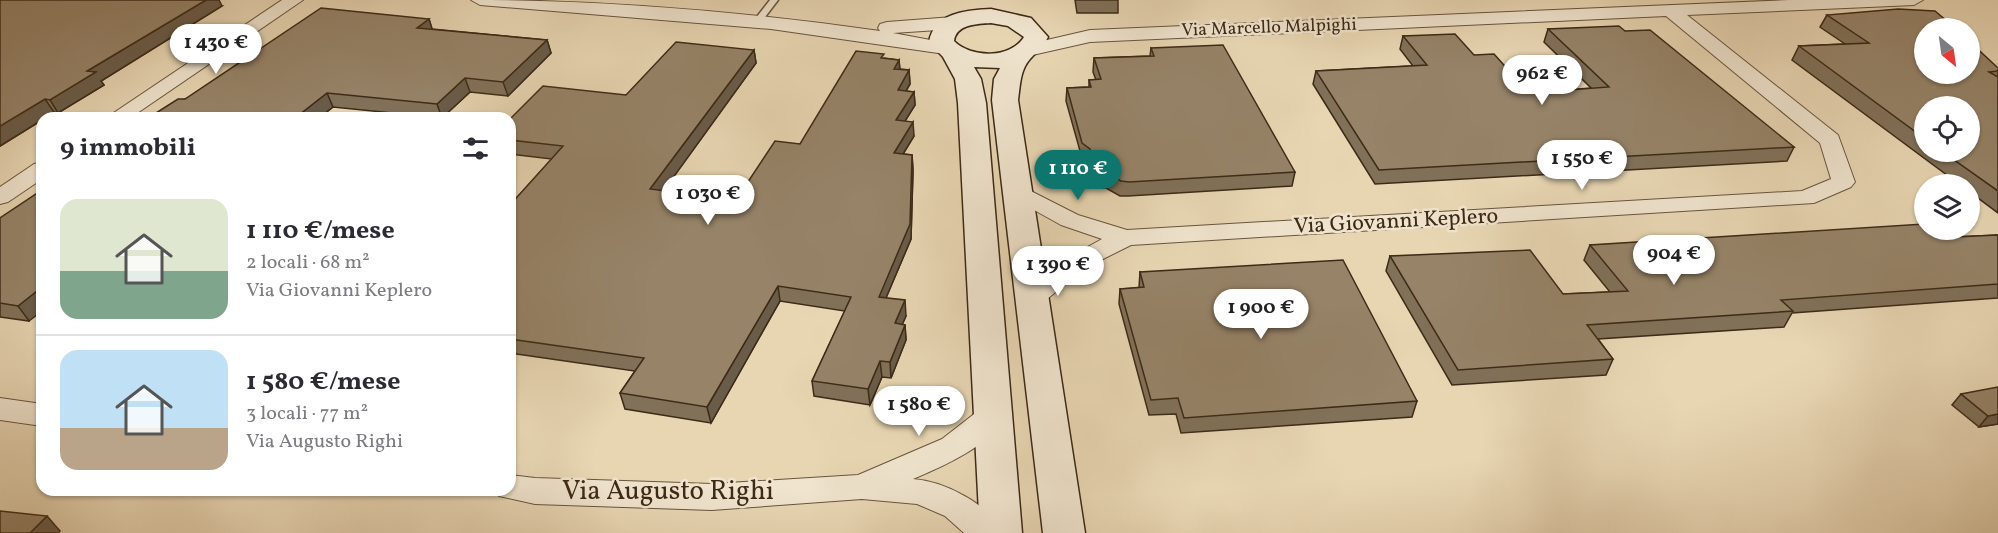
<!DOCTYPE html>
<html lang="it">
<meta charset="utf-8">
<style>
:root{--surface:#fff;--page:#f2f2f3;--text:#2b2b33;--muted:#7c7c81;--line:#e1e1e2;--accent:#0f766e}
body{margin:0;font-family:Vollkorn,serif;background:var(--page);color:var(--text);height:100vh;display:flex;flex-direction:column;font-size:22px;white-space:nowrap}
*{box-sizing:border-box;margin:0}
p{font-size:20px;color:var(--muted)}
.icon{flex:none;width:33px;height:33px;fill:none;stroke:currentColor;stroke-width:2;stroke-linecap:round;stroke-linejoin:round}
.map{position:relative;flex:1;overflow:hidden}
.side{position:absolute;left:36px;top:112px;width:480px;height:384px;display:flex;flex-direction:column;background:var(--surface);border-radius:18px;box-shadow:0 2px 4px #0004}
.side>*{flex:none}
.needle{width:39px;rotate:151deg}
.tools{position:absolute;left:1914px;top:18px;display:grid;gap:12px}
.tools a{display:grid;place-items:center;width:66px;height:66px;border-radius:50%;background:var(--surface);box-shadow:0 2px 4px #0004;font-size:30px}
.price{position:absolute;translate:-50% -51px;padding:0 14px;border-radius:21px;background:#fff;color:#222;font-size:20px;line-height:39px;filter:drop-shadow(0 2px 3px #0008)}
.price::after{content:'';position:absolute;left:50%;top:36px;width:18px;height:14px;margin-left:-9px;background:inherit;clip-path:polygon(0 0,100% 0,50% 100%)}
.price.on{background:var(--accent);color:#fff}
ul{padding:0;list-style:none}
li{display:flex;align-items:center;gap:18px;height:150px;padding:0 24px}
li+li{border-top:2px solid var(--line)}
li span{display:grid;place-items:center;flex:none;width:168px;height:120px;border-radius:18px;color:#555}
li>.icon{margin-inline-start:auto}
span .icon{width:72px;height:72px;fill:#fffc;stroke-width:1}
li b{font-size:26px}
h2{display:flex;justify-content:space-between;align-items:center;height:72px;padding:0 24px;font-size:26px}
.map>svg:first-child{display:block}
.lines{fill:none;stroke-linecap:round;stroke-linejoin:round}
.lane-casing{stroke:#68553e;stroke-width:3}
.street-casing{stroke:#68553e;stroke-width:2}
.secondary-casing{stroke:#3d2a17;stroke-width:3}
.lane{fill:#f0e4ce;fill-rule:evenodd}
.street{fill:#f0e4ce;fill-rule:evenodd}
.secondary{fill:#f0e4ce;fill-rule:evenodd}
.wall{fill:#817159;stroke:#3d2a17;stroke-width:1.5;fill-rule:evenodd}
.shaded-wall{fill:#695c49;stroke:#3d2a17;stroke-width:1.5}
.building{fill:#968368;stroke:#3d2a17;stroke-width:1.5}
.labels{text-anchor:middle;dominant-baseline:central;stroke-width:5;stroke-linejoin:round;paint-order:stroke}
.far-street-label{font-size:18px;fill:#3d2a17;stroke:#f0e4ce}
.street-label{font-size:22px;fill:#3d2a17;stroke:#f0e4ce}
.near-street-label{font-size:27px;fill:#3d2a17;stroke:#f0e4ce}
</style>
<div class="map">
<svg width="1998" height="533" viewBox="0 0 1998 533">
<rect width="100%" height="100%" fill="#e8d6b3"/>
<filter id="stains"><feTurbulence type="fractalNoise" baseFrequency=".00333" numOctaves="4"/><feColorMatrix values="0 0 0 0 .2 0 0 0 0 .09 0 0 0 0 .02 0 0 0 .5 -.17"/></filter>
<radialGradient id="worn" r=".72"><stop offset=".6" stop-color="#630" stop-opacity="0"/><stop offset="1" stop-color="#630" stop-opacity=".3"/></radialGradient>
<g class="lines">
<defs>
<path id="lane" d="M770,0H778L759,25H753L752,23Z"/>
<g id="street">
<path d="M282,0H303L130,118H106Z"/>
<path d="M471,0C608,0 745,12 880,31L878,28L880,24L887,22L953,17L962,23L953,29L893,33L952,44L955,48L945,54L771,29L480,5Z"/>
<path d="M1789,0H1923L1914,5L1687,15L1838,135L1855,182L1851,187L1814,203L1131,245L1085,268L1041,304L1032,307L1023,304L1019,298L1057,264L1102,239L1061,225L1009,196L1005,191L1009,186L1017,184L1078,215L1127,230L1802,191L1831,179L1820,143L1666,16L1090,42L1028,56L1018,50L1021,46L1090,30Z"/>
<path d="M42,162V179L8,202L0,204V187L34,164Z"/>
<path d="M0,398L42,404V426L0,420Z"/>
<path d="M993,404L1003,407L1008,415C991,445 944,466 913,479C944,481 989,504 1004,533H964L945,516L917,504L862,499L712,510L535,504L499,496L496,490H510V475L535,478L712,484L858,475L942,439L983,407Z"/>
</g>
<path id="secondary" d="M991,9L1031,18L1048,37C1043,47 1037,51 1030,59C1020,70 1020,86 1018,100L1085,533H1043L992,100L994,79L1000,68L974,67L981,79L986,103L1022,533H980L958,103L955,79L943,57L929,42C934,13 966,10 991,9ZM991,23L1008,26L1024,37C1010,59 971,58 954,41C956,24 977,24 991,23Z"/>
</defs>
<use href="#lane" class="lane-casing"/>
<use href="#street" class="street-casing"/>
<use href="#secondary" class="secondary-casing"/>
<use href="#lane" class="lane"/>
<use href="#street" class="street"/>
<use href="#secondary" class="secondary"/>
</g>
<g class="wall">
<path d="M0,0L222,6L101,81L104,85L58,113L54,112L42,118V120L0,146Z"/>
<path d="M1075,0H1118V13H1077Z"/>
<path d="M1827,15L1998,68V213L1970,192V184H1959L1792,60L1799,46L1845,44L1820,27ZM1924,106L1970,152H1924Z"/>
<path d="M429,19L432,29L547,40L551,53L508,96L470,92L442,118L333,107L319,118H148L185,99Z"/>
<path d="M1548,29L1625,31L1794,147L1787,161L1375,184L1313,84L1316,71L1413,66L1400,49L1403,36L1474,55L1529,93L1591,88L1544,42Z"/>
<path d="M1151,48L1295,172L1292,186L1128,196H1120L1106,188H1096L1089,163L1082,158L1066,101L1067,88L1089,87V80H1096L1093,72L1094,58L1150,56Z"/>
<path d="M754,50L756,63L663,191L736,200L800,144L884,58L899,60L900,69L909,70L910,84L906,91L914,92L915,105L905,121L914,136L903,154L912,155L913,170L911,239L886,298L906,316L902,324L905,325L906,340L891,378L882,377L870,405L814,396L812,381L845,311L780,301L711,423L625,409L620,393L635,371L510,353V205L552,159L510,154V119L626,95Z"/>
<path d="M0,218L29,321L0,317Z"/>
<path d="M1998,235V298L1792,313L1784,327L1598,339L1613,359L1606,375L1452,385L1386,271L1390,256L1563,294L1610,292L1584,260L1590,245L1955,237Z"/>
<path d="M1140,272L1417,401L1412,417L1181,433L1176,414L1149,415L1119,304L1120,289L1139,288Z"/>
<path d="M1961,394L1998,424L1979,427L1952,405Z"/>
</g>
<g class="shaded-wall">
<path d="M206,0H219L222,6L101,81L104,85L58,113L50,100L87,71Z"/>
<path d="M429,19L433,32L417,28Z"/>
<path d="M547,40L551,53L508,96L503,82Z"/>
<path d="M754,50L756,63L654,204L650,189Z"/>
<path d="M899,60L900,74L894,69Z"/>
<path d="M909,70L910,84L899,103L898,90Z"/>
<path d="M465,78L470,92L442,118L437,104Z"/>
<path d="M914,92L915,105L897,134L896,120Z"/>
<path d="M327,93L333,107L319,118H295Z"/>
<path d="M45,99L54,112L44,118H42V120L0,146V126Z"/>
<path d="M913,122L914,136L895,167L894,153Z"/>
<path d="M912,155L913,170L911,239L880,312L879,297Z"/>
<path d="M778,286L780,301L711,423L707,407Z"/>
<path d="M42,287V311L29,321L18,306Z"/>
<path d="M905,300L906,316L896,339L895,323Z"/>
<path d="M905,325L906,340L891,378L890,362Z"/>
<path d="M880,361L882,377L870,405L868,389Z"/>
<path d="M1998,414V424L1979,427L1988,416Z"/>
<path d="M47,516L60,531L58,533H30Z"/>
</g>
<g class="building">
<path d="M0,0H206L87,71L96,72L50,100L45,99L0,126Z"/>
<path d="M321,8L429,19L417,28L547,40L503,82L465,78L437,104L327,93L295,118H148L178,99H185Z"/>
<path d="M1898,9L1935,11L1955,28H1924V74H1970V42L1998,68V71L1989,72L1998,77V191L1943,152H1970V106H1924V138L1799,46L1869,43L1827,15Z"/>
<path d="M1619,26L1625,31L1650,30L1794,147L1379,170L1316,71L1427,65L1403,36L1455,34L1474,55L1494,54L1529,93L1609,87L1548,29Z"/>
<path d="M676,42L754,50L650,189L736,200L775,141L800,144L856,51L884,54L881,58L899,60L894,69L909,70L898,90L914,92L896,120L913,122L894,153L912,155L910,224L879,297L905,300L895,323L905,325L890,362L880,361L868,389L812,381L851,297L778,286L707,407L620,393L644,358L510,339V205L563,146L510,140V119L543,86L626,95Z"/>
<path d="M1223,45L1295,172L1129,182L1121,181L1107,173L1097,174L1090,149L1082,143L1067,88L1091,87L1089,80L1101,79L1094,58L1154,56L1151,48Z"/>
<path d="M42,190V287L18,306L0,303V218Z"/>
<path d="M1924,224V230H1946L1955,237L1998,235V284L1781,300L1793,311L1587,325L1613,359L1458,370L1390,256L1530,250L1563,294L1628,291L1590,245Z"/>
<path d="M1343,260L1417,401L1184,418L1178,398L1151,400L1120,289L1144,287L1140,272Z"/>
<path d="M1998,387V414L1988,416L1961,394Z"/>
<path d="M0,511L47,516L30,533H0Z"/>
</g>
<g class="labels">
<g class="far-street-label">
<text transform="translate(1269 28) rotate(-2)">Via Marcello Malpighi</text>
</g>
<g class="street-label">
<text transform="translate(1396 222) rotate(-3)">Via Giovanni Keplero</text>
</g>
<g class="near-street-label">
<text x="668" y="492">Via Augusto Righi</text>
</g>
</g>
<rect width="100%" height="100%" filter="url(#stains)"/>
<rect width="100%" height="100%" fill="url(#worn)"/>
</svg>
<div class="tools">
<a><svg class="needle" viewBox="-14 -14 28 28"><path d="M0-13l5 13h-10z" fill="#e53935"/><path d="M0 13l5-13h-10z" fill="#7c7c81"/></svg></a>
<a><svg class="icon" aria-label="locate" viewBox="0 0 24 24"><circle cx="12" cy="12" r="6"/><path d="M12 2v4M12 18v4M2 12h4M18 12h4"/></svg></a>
<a><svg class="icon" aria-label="layers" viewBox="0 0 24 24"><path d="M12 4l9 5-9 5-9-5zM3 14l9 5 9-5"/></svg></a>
</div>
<b class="price" style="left:216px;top:75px">1 430 €</b>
<b class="price" style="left:1542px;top:106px">962 €</b>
<b class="price" style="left:1582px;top:191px">1 550 €</b>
<b class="price on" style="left:1078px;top:201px">1 110 €</b>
<b class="price" style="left:708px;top:226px">1 030 €</b>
<b class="price" style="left:1674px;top:286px">904 €</b>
<b class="price" style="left:1058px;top:297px">1 390 €</b>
<b class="price" style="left:1261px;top:340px">1 900 €</b>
<b class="price" style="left:919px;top:437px">1 580 €</b>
<section class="side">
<h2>9 immobili<svg class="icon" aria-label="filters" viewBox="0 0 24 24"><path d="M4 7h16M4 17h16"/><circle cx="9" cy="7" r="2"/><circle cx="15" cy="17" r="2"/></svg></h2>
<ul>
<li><span style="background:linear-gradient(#dfe7d0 60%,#7fa58c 0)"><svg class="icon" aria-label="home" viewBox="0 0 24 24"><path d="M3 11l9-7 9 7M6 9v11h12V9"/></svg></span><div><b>1 110 €/mese</b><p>2 locali · 68 m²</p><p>Via Giovanni Keplero</p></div></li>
<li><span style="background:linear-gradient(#bfe0f5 65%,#b9a48a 0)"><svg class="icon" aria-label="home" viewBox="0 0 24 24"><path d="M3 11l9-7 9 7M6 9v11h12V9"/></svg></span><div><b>1 580 €/mese</b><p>3 locali · 77 m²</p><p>Via Augusto Righi</p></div></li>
</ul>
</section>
</div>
